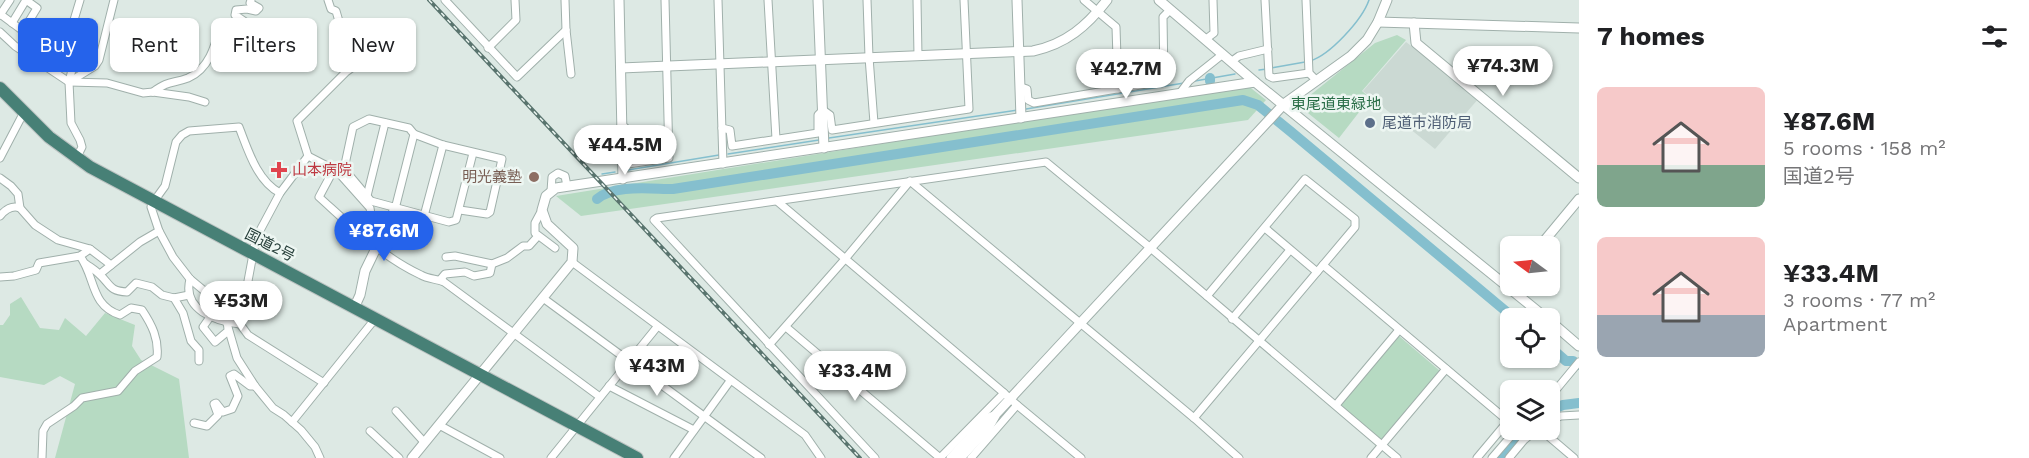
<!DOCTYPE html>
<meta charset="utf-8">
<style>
:root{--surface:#fff;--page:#f2f2f2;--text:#202124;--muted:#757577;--accent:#2563eb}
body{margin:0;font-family:"Work Sans","Noto Sans JP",sans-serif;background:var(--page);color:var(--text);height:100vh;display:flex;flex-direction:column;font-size:22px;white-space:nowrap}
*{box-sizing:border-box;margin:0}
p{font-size:20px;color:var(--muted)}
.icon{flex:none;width:33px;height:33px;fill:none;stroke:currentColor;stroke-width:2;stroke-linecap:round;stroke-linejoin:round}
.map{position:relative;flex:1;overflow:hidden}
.side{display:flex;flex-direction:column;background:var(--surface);width:450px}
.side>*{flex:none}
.hud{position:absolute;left:18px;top:18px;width:570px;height:54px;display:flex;gap:12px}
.needle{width:39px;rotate:285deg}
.controls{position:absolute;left:1500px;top:236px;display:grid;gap:12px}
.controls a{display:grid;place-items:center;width:60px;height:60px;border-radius:9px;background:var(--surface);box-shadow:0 2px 4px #0004;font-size:30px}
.price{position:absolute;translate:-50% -51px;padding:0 14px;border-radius:21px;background:#fff;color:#222;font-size:20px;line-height:39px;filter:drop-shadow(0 2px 3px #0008)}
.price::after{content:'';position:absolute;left:50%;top:36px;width:18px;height:14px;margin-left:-9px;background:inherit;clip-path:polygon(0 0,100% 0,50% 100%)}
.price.active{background:var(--accent);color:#fff}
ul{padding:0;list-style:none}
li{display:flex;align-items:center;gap:18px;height:150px;padding:0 18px}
li span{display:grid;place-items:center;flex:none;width:168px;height:120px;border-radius:9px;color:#555}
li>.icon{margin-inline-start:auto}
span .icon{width:72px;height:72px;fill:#fffc;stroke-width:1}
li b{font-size:26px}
h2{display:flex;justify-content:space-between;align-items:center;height:72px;padding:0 18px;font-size:26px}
.tag{padding:0 21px;border-radius:9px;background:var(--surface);box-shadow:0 2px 4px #0004;font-size:21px;line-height:54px}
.tag.active{background:var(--accent);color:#fff}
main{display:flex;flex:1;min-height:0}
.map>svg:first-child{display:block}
.built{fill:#cbd9d3}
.green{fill:#b6dac2}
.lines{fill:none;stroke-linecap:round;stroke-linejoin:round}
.stream{stroke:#85bfce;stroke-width:1.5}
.river{stroke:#85bfce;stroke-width:10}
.minor-casing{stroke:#a0b0ab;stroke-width:9}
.tertiary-casing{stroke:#a0b0ab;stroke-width:11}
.trunk-casing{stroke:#bcc3c2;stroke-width:14}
.minor{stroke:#fff;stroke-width:7}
.tertiary{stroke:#fff;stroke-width:9}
.trunk{stroke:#478076;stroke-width:12}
.rail-casing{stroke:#59746e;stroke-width:4}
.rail{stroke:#edf6f2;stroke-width:1.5;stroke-dasharray:4.5;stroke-linecap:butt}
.service-dot{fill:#5c6f8a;stroke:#edf6f2;stroke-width:2}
.health-dot{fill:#e0444e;stroke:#edf6f2;stroke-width:2}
.education-dot{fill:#8d6e63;stroke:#edf6f2;stroke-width:2}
.labels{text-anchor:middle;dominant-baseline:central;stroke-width:5;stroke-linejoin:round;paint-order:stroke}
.park-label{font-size:15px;fill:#2a6e48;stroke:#edf6f2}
.service-label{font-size:15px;fill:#4e5e75;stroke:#edf6f2;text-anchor:start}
.health-label{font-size:15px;fill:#be3a42;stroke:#edf6f2;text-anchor:start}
.education-label{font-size:15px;fill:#785e54;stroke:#edf6f2;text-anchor:end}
.street-label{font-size:15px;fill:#1f3833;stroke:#edf6f2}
</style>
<main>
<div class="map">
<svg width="1579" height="458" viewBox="0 0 1579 458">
<rect width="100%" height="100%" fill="#dde9e4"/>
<path class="built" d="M1406,42L1479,98L1435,149L1363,91Z"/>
<g class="green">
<path d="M1397,35L1406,40L1362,91L1370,98L1339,138L1298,105L1375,43Z"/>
<path d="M1247,85L1266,100L1248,120L581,216L556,196Z"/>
<path d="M21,297L40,328L59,330L65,318L86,336L105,313L135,325L132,346L141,360L179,379L189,458H55L75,384L60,376L44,385L0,377V325H3L10,315V304Z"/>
<path d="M1399,336L1440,371L1381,440L1340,405Z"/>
</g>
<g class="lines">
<g class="stream">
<path d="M1310,61C1330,55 1362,20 1369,0"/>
<path d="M1271,68L1305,62"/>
<path d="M1259,70L1267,69"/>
<path d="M1195,81L1235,74"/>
<path d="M1026,109L1184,83"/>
<path d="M829,138L1018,110"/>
<path d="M728,154L819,140"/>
<path d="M628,170L719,155"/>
<path d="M602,174L615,172"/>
</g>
<g class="river">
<path d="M1210,78V81"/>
<path d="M597,199C614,184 651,189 673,189L1243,100L1258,105L1290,131L1514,318"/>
<path d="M1550,347L1566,361H1573L1579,365"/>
<path d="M1550,410L1563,405L1579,403"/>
<path d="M1500,458L1524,429"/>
</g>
<defs>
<g id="minor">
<path d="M251,0L250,3L259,8L256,11L247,9L236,10L235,15L257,30"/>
<path d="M445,0L517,77L566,30"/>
<path d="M565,0L566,30L571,74"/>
<path d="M718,0L723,164"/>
<path d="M768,0L776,139"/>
<path d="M867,0L869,57L874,123"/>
<path d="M917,0L918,56"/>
<path d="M1084,0L1116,27L1118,89"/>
<path d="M1265,0L1269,76L1273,78L1309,73"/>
<path d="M1306,0L1309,73L1317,81"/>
<path d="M0,14L23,31L37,8L26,0"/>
<path d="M0,15L10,0"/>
<path d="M12,23L26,0"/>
<path d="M0,32L15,46L69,82L107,83L143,93L153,92L189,97L205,102"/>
<path d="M1206,39L1214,33L1213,0"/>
<path d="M488,48L516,20L515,0"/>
<path d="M1232,61L1239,56L1268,49"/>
<path d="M69,82L76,53L74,20L80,0"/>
<path d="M1021,87L1027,89L1028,100L1034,103L1164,81L1163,17L1170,10"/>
<path d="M153,92C169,80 172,84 188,78C209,69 215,46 220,27"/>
<path d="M1180,93L1189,81L1223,54"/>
<path d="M622,125L627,129L628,164L669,158L665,0"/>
<path d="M722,128L730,130L732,146L818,133V115L823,110L830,115L832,130L969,109L964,0"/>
<path d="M414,134L443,145L502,159L490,212L487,214L460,210"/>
<path d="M308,156L297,121L346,72L360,62L355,46L343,35L336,11L331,9L328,0"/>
<path d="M77,157L82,147L80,140L71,123L69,82L95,66L99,60L114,0"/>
<path d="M0,158L24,112"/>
<path d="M334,169L319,197C350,225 382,257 421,275C428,279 437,279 444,282L600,397"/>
<path d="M0,178L11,186L18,194L20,208L35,225L58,240L90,249"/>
<path d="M551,191L552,177L558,173L565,176L567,186"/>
<path d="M280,193C257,181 248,150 239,127L189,131L182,135L176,142L165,186L152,204L151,207L159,231L173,257L190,279L214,299L223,310L237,358L255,386L273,408L284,415L301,430L315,447L320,458"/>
<path d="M367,196L385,123"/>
<path d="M777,201L1004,393"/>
<path d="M395,209L414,134L409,128L369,119L353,127L344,169L371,201L449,222L456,220L473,153"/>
<path d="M542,210L535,223V233L555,248"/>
<path d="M0,216C5,210 12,205 20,208"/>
<path d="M424,216L443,145"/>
<path d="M1265,228L1317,272"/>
<path d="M446,257L455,256L492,264"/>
<path d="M572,262L805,435L821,458"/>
<path d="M86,264C90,267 95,270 98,273C111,284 108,291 127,292L136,283L152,287L162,295L174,298L189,295"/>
<path d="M1323,265L1508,421L1477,458"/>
<path d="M100,274L140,242L159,231"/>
<path d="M0,277L14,276L36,270L39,263L80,256L90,249L111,265"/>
<path d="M190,279C182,310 215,321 240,324L256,238L280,193L308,156L337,171L370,208L376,246"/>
<path d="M440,280L445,274L465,272L474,276L490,273L492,264L507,258L523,246H529L538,236"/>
<path d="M174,298L183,313L191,341L199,350V361"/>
<path d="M543,298L761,458"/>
<path d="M210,317L203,327L215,342L228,331V328"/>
<path d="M1232,319L1290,250"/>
<path d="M240,324L248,335L324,383"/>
<path d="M786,327L940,458L1004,393L1017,405L971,458"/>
<path d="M769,345L845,259L910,181L1194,418L1239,458"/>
<path d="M609,386L694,430"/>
<path d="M1550,397L1579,362"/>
<path d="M1017,405L1081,458"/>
<path d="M1336,405L1399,330"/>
<path d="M396,411L424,442"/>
<path d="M1194,418L1355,227V219L1305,179L1207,296"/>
<path d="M1550,420L1561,416L1579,415"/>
<path d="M292,422L375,319"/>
<path d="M194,423L207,426L218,415L214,404L216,403L223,412L232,409L238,396L230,376L234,374L250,386H255"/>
<path d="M439,425L500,458"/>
<path d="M1540,429L1574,458"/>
<path d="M370,431L399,458"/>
<path d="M42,458L43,431L47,424L74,406L82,398L118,391L135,371L157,357C159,339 152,325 142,310L131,308L120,315C90,305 96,278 80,256"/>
<path d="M551,458L657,327"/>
<path d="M674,458L730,381"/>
<path d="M875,458L654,220L657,218L1046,162L1147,245L1397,458"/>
<path d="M1371,458L1446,369"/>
<path d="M1492,458L1517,429"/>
<path d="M1509,458L1524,440L1537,429"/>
</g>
<g id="tertiary">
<path d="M619,0L623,179"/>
<path d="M818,0L824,148"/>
<path d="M1017,0L1021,118"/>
<path d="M1159,0L1255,82L1546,318"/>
<path d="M1378,22L1579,28"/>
<path d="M1414,23L1416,43L1579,178"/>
<path d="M621,68L1033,51C1066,44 1087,26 1107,0"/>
<path d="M1540,246L1579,199"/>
<path d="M355,306L360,295L365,271L395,209"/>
<path d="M1550,321L1579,346"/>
<path d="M412,458L572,262L573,248L547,224L542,210L546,196L556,188L1255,82"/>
<path d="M951,458L987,419L994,416"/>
<path d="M960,458L988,428L996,414L1284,104L1351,56L1367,40L1378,22L1387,0"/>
</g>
<path id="trunk" d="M0,88L49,137L90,167L637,458"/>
</defs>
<use href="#minor" class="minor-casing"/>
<use href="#tertiary" class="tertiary-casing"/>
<use href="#trunk" class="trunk-casing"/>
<use href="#minor" class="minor"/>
<use href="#tertiary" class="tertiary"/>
<use href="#trunk" class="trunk"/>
<defs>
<path id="rail" d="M429,0L860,458"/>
</defs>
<use href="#rail" class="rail-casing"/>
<use href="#rail" class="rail"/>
</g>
<circle class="service-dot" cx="1370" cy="123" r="6"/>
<path class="health-dot" d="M276 161h6v6h6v6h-6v6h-6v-6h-6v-6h6z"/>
<circle class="education-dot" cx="534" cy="177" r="6"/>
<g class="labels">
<g class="park-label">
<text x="1336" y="104">東尾道東緑地</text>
</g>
<g class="service-label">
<text x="1382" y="123">尾道市消防局</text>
</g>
<g class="health-label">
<text x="292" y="170">山本病院</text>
</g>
<g class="education-label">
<text x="522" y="177">明光義塾</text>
</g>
<g class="street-label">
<text transform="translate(270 245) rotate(27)">国道2号</text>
</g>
</g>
</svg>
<div class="controls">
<a><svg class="needle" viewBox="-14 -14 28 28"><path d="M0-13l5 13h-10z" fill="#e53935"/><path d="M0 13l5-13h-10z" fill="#757577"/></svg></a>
<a><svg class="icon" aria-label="locate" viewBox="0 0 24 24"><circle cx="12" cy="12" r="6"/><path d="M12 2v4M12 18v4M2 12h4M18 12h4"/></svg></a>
<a><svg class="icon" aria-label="layers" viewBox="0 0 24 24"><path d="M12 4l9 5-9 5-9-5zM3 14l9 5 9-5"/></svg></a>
</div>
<b class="price" style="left:1503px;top:97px">¥74.3M</b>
<b class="price" style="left:1126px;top:100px">¥42.7M</b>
<b class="price" style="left:625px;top:176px">¥44.5M</b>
<b class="price active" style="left:384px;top:262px">¥87.6M</b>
<b class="price" style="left:241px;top:332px">¥53M</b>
<b class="price" style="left:657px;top:397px">¥43M</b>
<b class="price" style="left:855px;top:402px">¥33.4M</b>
<div class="hud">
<a class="tag active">Buy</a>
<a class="tag">Rent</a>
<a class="tag">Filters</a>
<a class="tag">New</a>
</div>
</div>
<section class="side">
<h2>7 homes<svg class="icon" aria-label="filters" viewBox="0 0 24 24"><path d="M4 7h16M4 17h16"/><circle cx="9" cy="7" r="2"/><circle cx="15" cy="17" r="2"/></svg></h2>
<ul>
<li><span style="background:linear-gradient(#f6c9c9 65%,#7fa58c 0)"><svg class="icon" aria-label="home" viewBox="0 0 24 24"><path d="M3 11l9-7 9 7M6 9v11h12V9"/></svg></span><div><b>¥87.6M</b><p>5 rooms · 158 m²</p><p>国道2号</p></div></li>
<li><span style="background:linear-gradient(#f6c9c9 65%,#9aa5b1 0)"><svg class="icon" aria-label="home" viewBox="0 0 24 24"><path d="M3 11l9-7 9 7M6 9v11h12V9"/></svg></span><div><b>¥33.4M</b><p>3 rooms · 77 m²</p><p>Apartment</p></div></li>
</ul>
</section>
</main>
